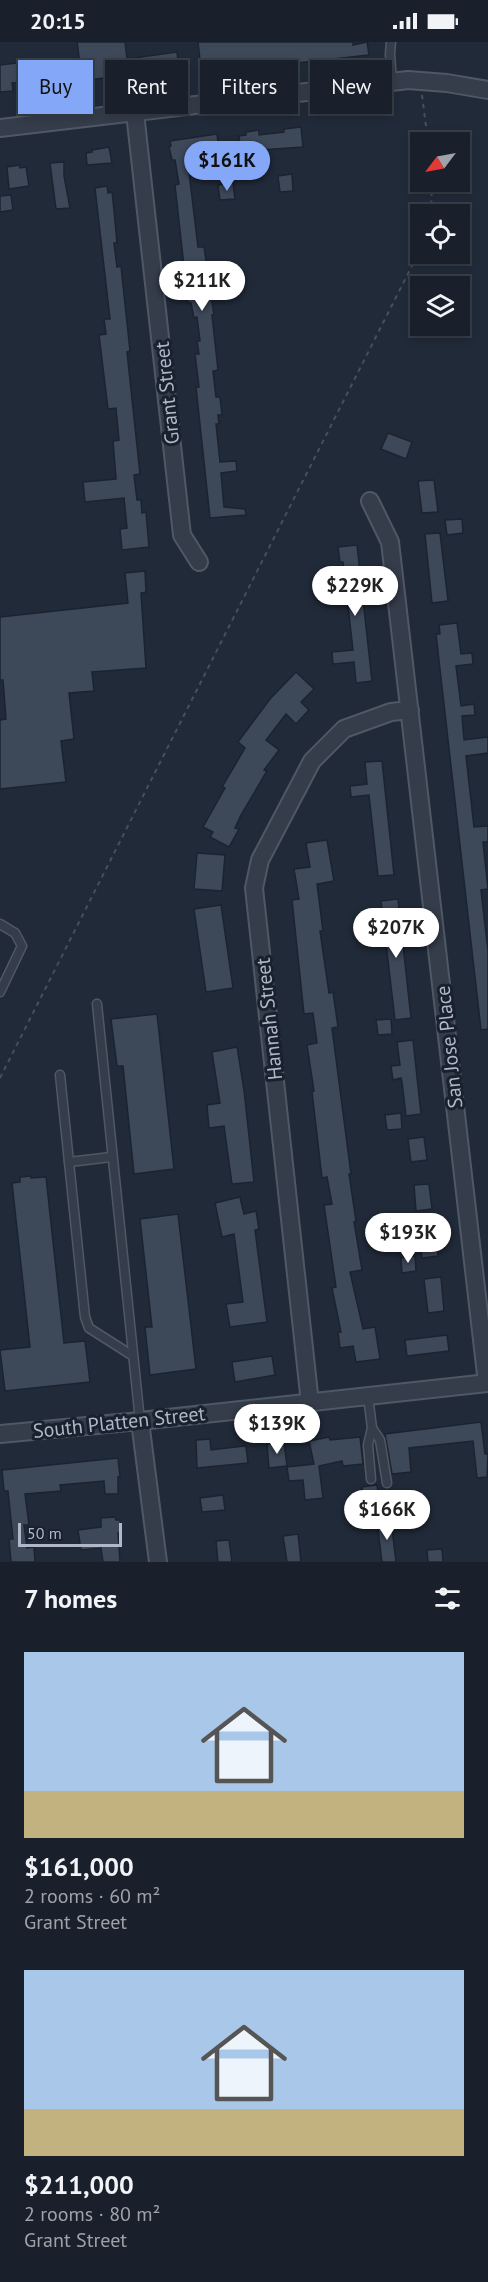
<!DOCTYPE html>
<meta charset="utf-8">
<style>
:root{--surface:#19202b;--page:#262d37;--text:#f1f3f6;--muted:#9fa3a9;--line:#373e47;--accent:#84a8f7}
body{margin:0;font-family:"PT Sans",sans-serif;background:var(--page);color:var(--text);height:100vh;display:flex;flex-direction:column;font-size:22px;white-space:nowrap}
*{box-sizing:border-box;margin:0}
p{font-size:20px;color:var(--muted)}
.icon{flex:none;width:33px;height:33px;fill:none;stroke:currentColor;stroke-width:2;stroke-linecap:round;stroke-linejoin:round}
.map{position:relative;height:1520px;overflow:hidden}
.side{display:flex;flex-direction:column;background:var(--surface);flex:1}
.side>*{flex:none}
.banner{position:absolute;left:18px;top:18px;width:453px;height:54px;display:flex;gap:12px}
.needle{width:39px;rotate:238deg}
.controls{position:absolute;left:410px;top:90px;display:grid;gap:12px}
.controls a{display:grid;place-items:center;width:60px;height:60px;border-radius:0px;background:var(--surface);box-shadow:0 3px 9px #0003,0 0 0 2px var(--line);font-size:30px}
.scale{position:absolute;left:18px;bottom:15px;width:104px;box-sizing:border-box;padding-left:6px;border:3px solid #b0b7c6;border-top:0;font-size:16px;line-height:21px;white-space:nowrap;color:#b0b7c6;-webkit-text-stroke:4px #1a212e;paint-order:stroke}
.price{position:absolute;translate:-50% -51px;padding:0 14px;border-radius:21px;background:#fff;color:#222;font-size:20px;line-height:39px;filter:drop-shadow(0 2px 3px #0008)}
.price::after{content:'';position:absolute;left:50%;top:36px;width:18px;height:14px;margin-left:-9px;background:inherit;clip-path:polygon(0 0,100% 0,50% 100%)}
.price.selected{background:var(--accent);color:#111}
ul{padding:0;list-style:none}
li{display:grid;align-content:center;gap:12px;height:318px;padding:0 24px}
li span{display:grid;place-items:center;height:186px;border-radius:0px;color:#555}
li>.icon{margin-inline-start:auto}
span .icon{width:108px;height:108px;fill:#fffc;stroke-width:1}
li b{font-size:26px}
h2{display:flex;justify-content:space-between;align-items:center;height:72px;padding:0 24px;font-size:26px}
.pill{padding:0 21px;border-radius:0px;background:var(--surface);box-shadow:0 3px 9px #0003,0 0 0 2px var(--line);font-size:21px;line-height:54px}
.pill.selected{background:var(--accent);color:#111}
.status{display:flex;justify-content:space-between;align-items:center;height:42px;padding:0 30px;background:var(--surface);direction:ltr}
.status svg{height:16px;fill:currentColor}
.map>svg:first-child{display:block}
.building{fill:#3d4859;stroke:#1c2330;stroke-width:1.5}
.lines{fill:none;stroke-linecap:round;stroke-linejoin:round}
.service-casing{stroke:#505765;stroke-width:11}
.minor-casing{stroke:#505765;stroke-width:20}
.path{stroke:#415358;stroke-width:2;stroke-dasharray:4.5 4.5;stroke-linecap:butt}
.service{stroke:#353c4a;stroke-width:8}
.minor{stroke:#353c4a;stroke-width:16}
.labels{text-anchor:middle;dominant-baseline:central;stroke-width:6;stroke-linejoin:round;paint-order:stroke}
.street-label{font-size:20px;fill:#b0b7c6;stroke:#1a212e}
</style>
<div class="status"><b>20:15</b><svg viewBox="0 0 49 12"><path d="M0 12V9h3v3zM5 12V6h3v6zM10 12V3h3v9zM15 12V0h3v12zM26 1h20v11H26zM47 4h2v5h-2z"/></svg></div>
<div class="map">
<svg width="488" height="1520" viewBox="0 0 488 1520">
<rect width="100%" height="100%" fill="#212a39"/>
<g class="building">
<path d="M77,0H125L127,17L177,10L179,29L111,37V35L41,44L40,39L12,41L13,49L0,50V23L33,19V25L80,22Z"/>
<path d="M198,0H353V3L367,0L369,13L279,23V18L201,27Z"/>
<path d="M301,85L303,105L261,108V111H258L260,134L243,136L239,94L246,93V90L259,88V93L284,90V87Z"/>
<path d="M217,92L221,126L189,130L198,205H204L214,273H212L218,328L213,329L216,355H220L222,373H218L219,382H216L220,420L236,419L237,429L221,431L224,465L245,467L246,473L210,476L196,345H199L195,312H199L197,299H200L197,275L194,276L191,261H188L175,143L179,142L175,118H172L169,105L171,104L170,99Z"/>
<path d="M109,105L112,121L87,123L86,111L92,110V108Z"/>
<path d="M64,120V134L70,166L56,167L50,121Z"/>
<path d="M19,123L20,126L26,125L29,144L9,147L7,125Z"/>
<path d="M292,132L293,149L280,150L278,134Z"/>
<path d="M233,141L235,157L220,158L218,143Z"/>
<path d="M107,144L108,151L112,150L114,168L117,201H114L117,225L121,224L128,290L130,309L127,310L140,432L134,433L137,458H141L142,471L146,470L149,505L122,508L120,487L127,486L124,456L85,460L83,440L116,437L113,399L119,398L116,366L108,367L99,293L106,292L104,277H110L95,146Z"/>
<path d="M11,153L13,168L0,170V154Z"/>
<path d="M388,391L412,400L406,417L381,407Z"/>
<path d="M434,438L438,470L422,471L418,439Z"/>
<path d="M462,477L463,491L447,493L445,478Z"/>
<path d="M440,491L448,559L432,561L425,492Z"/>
<path d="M357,503L372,639L356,641L354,620L333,622L332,610L353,608L343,520H340L338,505Z"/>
<path d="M145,529L146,550L141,551L146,626L92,630L94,649L69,651L74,697L61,699L66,740L0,747V678L6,677L3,638H0V575L128,561L125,531Z"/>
<path d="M457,581L461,612L472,611L473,622L456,624L461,664L474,662L475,673L462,674L464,698L488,695V711L466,714L474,785L488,784V800H483L488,847L481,848L488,909V987L481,988L436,592H440L439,583Z"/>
<path d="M296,630L314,647L301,660L309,668L296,682L286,672L266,698L279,708L264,728L267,729L241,773L235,786L239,787L229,805L210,795L213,790L203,785L225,746L222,745L245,706L238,700L270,657Z"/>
<path d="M382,719L394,833L378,834L369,753L351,755L350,744L367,742L365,720Z"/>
<path d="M327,798L334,839L317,842L323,889H320L329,951L333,950L338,985L332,986L351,1132H349L356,1179L354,1180L362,1228L350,1230L363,1287L375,1285L380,1317L356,1320L353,1304L340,1306L338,1290H341L332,1246L336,1245L324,1163L332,1162L327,1135L322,1136L312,1050L314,1049L307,1003L317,1001L313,971L304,972L292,858L299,857L294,827L310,825L306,801Z"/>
<path d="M197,811L225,813L222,849L194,847Z"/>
<path d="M398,857L411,976L395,978L381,859Z"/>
<path d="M221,863L233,946L206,950L194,867Z"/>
<path d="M157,972L174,1127L134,1132L123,1024H117L111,977Z"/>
<path d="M391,977L392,992L378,993L376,978Z"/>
<path d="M413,998L421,1072L406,1074L402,1040L401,1036L393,1038L391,1024L400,1023L397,1000Z"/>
<path d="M237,1005L244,1048L254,1140L232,1142L224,1084L209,1086L207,1063L220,1061L212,1010Z"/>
<path d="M401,1071L402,1087L387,1088L385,1073Z"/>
<path d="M424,1095L427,1118L411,1120L408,1097Z"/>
<path d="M31,1134V1136L46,1135L64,1301L85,1299L90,1340L5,1349L0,1308L30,1305L12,1141L20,1140V1135Z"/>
<path d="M429,1142L432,1167L416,1169L414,1143Z"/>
<path d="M240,1155L244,1172L256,1169L259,1187L255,1188L267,1280L230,1285L226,1262L243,1260L234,1192L222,1195L215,1161Z"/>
<path d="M178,1172L196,1327L150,1333L145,1285H152L140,1177Z"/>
<path d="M436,1189L438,1214L422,1216L419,1191Z"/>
<path d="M415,1214L416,1229L402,1231L401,1216Z"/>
<path d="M441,1235L444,1269L428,1271L424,1237Z"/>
<path d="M447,1293L449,1309L407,1314L405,1298Z"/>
<path d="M272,1314L275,1333L235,1340L232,1320Z"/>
<path d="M481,1380L485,1412H488L487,1435L477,1436L473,1399L409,1406L411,1430L392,1432L385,1392Z"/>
<path d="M329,1395L330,1398L360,1395L363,1422L343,1424L342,1419L319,1424L323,1456L305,1458L303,1438L289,1439L287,1425L314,1422L309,1399Z"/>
<path d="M210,1397L211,1408L244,1404L246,1405L248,1421L197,1426L196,1398Z"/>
<path d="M284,1401L287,1424L269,1426L267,1402Z"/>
<path d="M118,1416L120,1435H118V1452H105L104,1439L60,1443L61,1449L25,1452L29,1483H24L27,1506L34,1505L35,1520H11L9,1497H13L8,1449H4L2,1428Z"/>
<path d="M377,1443L379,1457L364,1459L362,1445Z"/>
<path d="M410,1451L412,1466L385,1469L383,1454Z"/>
<path d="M223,1453L225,1468L202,1470L200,1456Z"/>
<path d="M115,1475L116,1478H120L121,1490L118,1491L120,1520H103L101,1506L81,1508L78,1488L101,1485V1476Z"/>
<path d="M391,1478L396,1520H382L377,1480Z"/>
<path d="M298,1492L301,1520H287L283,1494Z"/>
<path d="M229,1498L232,1520H218L216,1499Z"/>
<path d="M442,1507L443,1520H428L427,1508Z"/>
</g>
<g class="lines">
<defs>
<g id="service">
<path d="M391,0L390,12L392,40"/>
<path d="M0,882L15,891L22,904L0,950"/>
<path d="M97,962L140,1379"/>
<path d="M60,1033L85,1275L89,1286L133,1314"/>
<path d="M69,1120L111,1115"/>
<path d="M368,1354L372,1386L368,1403L371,1437"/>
<path d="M372,1386L380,1398L387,1441"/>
</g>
<g id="minor">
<path d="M135,71L182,493L199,520"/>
<path d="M0,86L408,38L447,41L488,48"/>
<path d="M370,459L390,500L487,1341"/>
<path d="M310,1361L254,846L260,818L312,719L344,687L391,670L410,668"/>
<path d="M140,1379L158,1520"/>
<path d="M0,1392L140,1379L488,1341"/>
</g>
</defs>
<use href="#service" class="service-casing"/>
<use href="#minor" class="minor-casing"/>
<g class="path">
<path d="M422,53L428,100"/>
<path d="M431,172L432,140"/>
<path d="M0,1036L420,208"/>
</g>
<use href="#service" class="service"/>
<use href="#minor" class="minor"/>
</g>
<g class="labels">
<g class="street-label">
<text transform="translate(167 351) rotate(-96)">Grant Street</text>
<text transform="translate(269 977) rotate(-96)">Hannah Street</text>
<text transform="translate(449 1005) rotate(-96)">San Jose Place</text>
<text transform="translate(119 1380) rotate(-6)">South Platten Street</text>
</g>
</g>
</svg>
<div class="controls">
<a><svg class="needle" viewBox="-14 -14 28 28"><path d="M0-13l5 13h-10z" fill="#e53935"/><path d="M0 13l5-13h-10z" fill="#9fa3a9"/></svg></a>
<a><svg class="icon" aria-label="locate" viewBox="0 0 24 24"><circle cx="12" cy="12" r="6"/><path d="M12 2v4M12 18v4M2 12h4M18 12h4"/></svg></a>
<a><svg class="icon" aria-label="layers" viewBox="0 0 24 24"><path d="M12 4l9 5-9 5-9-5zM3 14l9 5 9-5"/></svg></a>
</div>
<div class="scale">50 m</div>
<b class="price selected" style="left:227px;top:150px">$161K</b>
<b class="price" style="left:202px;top:270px">$211K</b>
<b class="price" style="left:355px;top:575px">$229K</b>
<b class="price" style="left:396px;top:917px">$207K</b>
<b class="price" style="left:408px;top:1222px">$193K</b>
<b class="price" style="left:277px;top:1413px">$139K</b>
<b class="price" style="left:387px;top:1499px">$166K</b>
<div class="banner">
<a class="pill selected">Buy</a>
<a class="pill">Rent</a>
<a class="pill">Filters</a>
<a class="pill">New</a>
</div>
</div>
<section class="side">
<h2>7 homes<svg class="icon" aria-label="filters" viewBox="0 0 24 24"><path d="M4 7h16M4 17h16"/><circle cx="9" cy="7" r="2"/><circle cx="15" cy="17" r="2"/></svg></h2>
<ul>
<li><span style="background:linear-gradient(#a9c7e8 75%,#c2b280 0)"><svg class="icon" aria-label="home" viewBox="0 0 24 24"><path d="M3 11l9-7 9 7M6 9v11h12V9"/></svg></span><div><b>$161,000</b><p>2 rooms · 60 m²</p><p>Grant Street</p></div></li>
<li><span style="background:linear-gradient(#a9c7e8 75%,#c2b280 0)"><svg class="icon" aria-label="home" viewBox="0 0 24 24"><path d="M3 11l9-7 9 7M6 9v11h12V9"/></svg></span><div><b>$211,000</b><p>2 rooms · 80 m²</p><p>Grant Street</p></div></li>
</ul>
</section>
